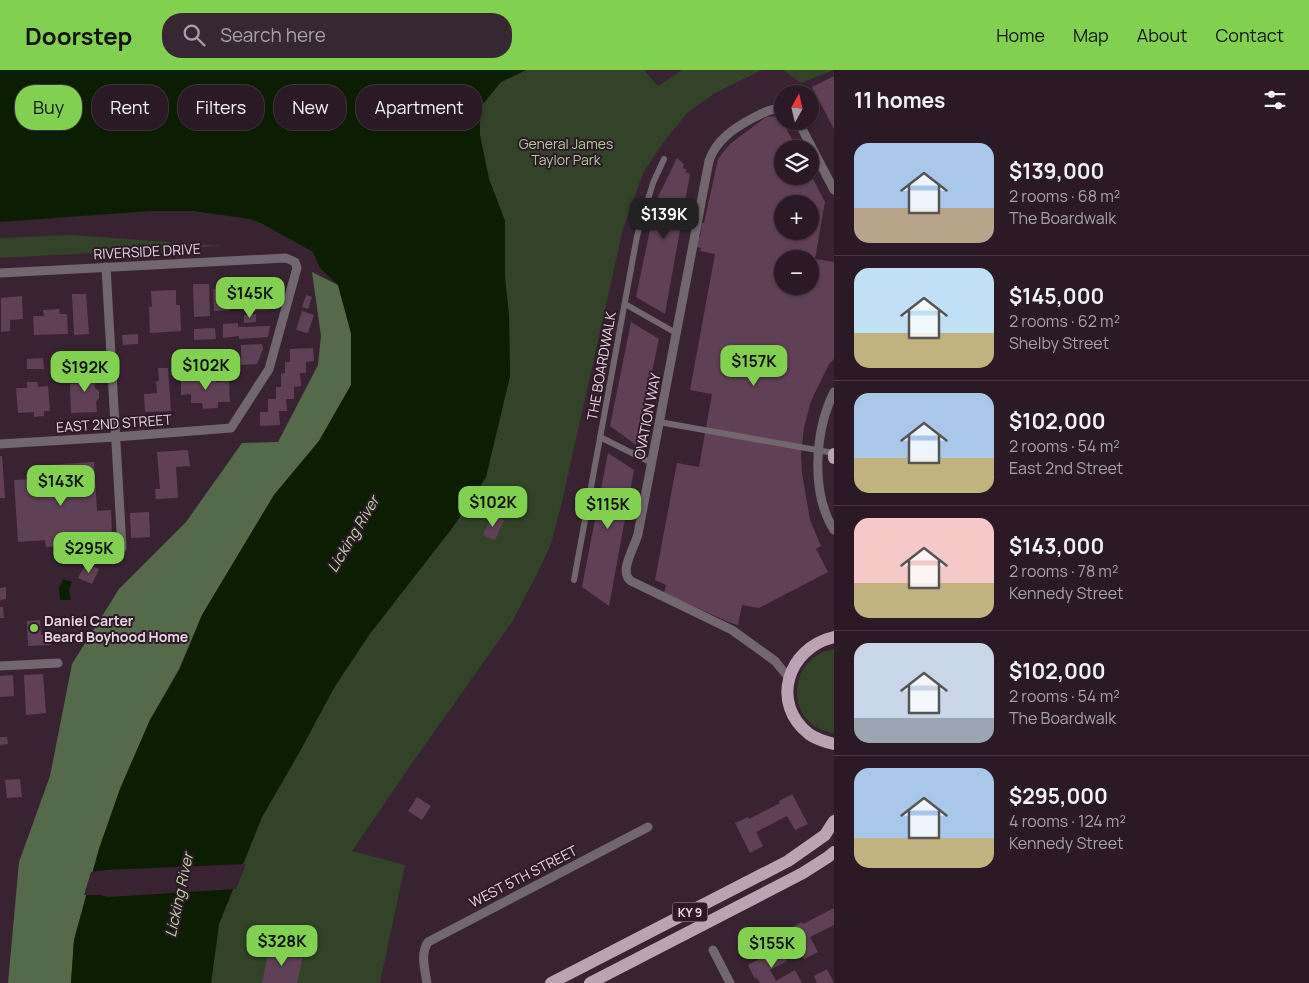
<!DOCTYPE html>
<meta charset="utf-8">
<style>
:root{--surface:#2b1a26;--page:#372732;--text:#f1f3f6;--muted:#a6a1a7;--line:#473843;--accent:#82d050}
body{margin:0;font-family:Manrope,sans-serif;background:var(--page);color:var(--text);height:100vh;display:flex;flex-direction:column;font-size:19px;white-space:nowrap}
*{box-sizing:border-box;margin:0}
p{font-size:16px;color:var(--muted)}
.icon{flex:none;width:28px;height:28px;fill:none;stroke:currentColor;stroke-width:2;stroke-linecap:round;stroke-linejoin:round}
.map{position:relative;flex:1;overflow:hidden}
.sheet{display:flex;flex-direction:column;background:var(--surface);width:475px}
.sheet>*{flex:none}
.hud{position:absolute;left:15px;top:15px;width:475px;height:45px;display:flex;gap:10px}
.needle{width:32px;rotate:8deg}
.fabs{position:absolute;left:774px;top:15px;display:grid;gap:10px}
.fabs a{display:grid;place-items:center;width:45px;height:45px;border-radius:50%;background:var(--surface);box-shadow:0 1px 4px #0004,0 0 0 1px var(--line);font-size:25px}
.price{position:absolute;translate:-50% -42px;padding:0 11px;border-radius:10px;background:var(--accent);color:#111;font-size:16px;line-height:32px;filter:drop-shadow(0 1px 2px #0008)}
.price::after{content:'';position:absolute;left:50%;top:30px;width:15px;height:11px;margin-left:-8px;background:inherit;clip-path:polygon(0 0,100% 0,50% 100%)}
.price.current{background:#222;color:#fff}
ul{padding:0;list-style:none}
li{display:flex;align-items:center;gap:15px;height:125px;padding:0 20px}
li+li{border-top:1px solid var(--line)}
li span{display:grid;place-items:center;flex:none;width:140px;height:100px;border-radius:15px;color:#555}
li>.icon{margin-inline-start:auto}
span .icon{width:60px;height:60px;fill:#fffc;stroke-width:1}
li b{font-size:21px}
h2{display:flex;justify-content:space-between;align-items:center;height:60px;padding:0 20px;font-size:21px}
.tag{padding:0 18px;border-radius:20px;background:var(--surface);box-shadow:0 1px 4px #0004,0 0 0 1px var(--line);font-size:18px;line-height:45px}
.tag.current{background:var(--accent);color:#111}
header{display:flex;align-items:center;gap:30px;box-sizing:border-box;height:70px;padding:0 25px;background:var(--accent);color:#111}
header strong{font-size:24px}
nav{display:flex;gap:28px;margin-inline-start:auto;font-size:18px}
.search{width:350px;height:45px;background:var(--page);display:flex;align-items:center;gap:12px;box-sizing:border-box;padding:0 18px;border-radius:20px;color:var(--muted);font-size:19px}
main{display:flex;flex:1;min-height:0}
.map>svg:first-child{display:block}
.green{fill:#324328}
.forest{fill:#546a49}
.water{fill:#0c1e02}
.pier{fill:#392333}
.building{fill:#604056;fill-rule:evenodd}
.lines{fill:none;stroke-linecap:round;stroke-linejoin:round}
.pedestrian{stroke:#73676f;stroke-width:6}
.minor{stroke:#73676f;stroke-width:9}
.primary{stroke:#bba3b4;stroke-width:12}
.poi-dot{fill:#82d050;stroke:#2f1929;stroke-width:2}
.labels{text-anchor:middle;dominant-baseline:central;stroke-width:4;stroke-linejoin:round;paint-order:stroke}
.shield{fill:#2f1929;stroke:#af9daa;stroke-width:1}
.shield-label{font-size:12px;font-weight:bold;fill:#e6d6e1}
.park-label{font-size:14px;fill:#a8cd95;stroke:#2f1929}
.street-label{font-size:14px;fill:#e6d6e1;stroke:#2f1929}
.poi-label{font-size:14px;font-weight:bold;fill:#e6d6e1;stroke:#2f1929;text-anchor:start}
.water-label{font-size:15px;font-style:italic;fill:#b6dca3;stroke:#2f1929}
</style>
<header>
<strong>Doorstep</strong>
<div class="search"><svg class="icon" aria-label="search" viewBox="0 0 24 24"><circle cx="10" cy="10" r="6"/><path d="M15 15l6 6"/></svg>Search here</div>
<nav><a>Home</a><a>Map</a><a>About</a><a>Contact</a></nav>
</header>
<main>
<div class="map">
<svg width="834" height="913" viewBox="0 0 834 913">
<rect width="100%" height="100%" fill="#392333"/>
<g class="green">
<path d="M526,0H644L658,16L682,0H762L715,23L687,43L663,73L643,103L623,159L562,432L551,474L537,504L512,552L410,696L352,781L405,795L380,913H211L219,854L262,747L299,683L335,616L369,565L456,453L486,407L510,306L509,245L505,208V151L489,109L480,65V50L482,35L501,12Z"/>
<path d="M783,0H834L801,13Z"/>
<path d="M72,165L222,176L0,188V168Z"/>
<path d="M834,579V663C785,657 784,588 834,579Z"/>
</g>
<path class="forest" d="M312,202L338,215L351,263V315L319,371L274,425L202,545L179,599L150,650L120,719L99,779L74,870L71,913H8L19,792L50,706L72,594L119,519L186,452L242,373L278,372L318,295L321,266Z"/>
<g class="water">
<path d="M0,0H526L501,12L482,35L480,50V65L489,109L505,151V208L509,245L510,306L486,407L456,453L369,565L335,616L299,683L262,747L219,854L211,913H71L74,870L99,779L120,719L150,650L180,599L202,545L274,425L319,371L351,315V263L338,215L320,198L313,182L261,153L250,149L193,141H151L0,152Z"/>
<path d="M63,509L72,512L69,520L71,530H60L59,518Z"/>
</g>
<path class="pier" d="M246,794L236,819L108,827L100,825H84L91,802L106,800Z"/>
<g class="building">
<path d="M834,6V59L812,17Z"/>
<path d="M780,46L797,79H782V106H810V103L825,132L815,189L834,192V289L829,294L811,331L804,357L801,385L802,403L810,450L821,476L816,479L828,502L759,538L742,535L738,555L731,553L664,523L666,515L655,510L677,393L699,397L712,324L690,320L715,184L700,181L701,178L696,177L697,166L700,167L702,153H704L718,89L730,74L766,47ZM782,134H810V161H782ZM782,189H810V216H782Z"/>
<path d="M677,88L684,94L683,98L687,100L685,102L690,104L665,244L636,227L656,131Z"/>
<path d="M229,212L230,240L214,241L213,219L220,218V213Z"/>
<path d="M193,214H209L210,246L194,247Z"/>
<path d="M268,216L269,240L244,241L243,223H252L251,217Z"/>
<path d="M176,220V235H180L181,261L150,263L149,237H152L151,221Z"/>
<path d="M72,224H86L89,264L74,265Z"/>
<path d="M306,225L312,227L308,239L302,237Z"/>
<path d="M22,226L23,249L10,250V261L1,262V228Z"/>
<path d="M59,239L60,244H67L68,264L34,265L33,246H44L43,240Z"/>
<path d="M302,241L314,245L308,263L296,260Z"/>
<path d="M256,244V252L244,253V245Z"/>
<path d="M631,252L659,269L636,375L610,356Z"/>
<path d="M238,253V257L270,256L268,267L239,269V266L223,268V254Z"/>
<path d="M215,258L216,269L194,270V259Z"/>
<path d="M138,264V274L123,275L122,265Z"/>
<path d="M262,274L263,279L257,294L241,295V275Z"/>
<path d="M313,278L314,291L306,292V303H300L301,316L294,317V329H286L287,341H279L280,355L260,356V342H268V329H276V317H281V304L285,303V292H290V279Z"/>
<path d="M73,287L74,297L52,298L51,288Z"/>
<path d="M43,288L44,299H27V289Z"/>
<path d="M82,296H94L95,318L99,321V328L96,332L97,342L71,343L70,314L82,313Z"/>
<path d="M158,298H168L171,341L145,342L144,324L157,323L156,311H159Z"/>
<path d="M216,306V312L229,311L230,332H218V338L203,339L202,333H191V324L181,325V307Z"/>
<path d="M27,312H37L38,317L48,316L50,341H44V346L34,347V342L18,343L16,318H27Z"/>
<path d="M188,380L190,396L176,397L178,428L156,429L155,419H160L157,382Z"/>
<path d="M608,383L634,400L609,536L582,517Z"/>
<path d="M0,386H2L5,428H0Z"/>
<path d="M94,392L97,441L111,440L112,466L78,468V475L46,477L45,470L18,472L14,410L49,408L48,395Z"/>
<path d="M149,442L150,467L131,468L130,443Z"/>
<path d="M492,445L504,450L495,470L483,465Z"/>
<path d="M86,493L99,499L92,514L78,508Z"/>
<path d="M6,517V529L0,530V518Z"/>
<path d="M0,537H3L4,548H0Z"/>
<path d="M40,550L41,565L50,564L51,575L28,576L27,551Z"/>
<path d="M43,604L46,643L26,645L24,605Z"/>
<path d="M13,605L14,626L0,627V606Z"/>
<path d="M0,667H7L8,674L0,675Z"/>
<path d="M20,709L22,727L7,728L5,710Z"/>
<path d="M792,724L808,754L795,760L787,746L756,762L763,776L750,783L735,753L748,747L749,749L780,733L779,731Z"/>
<path d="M417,727L431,736L422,750L408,741Z"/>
<path d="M834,838V855L810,867L818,882L804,889L789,859L802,852L803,854Z"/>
<path d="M269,878L303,886L297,913H262Z"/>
<path d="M780,878L787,891L770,900L776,911L795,900L802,913H760L757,908L755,909L748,895Z"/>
<path d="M827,899L834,913H817L814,906Z"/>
</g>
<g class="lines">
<g class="pedestrian">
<path d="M625,234L676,263"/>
<path d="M659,352L834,383"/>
<path d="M600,367L652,393"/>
<path d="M574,510L637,166L653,113L664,89"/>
</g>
<g class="minor">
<path d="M782,38C771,38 763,43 753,48C734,58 716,70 709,91L638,464C635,477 618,502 631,511L732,560L775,591L789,608"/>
<path d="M798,51L834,120"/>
<path d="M106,197L122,478"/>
<path d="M0,203L286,188L295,192L297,198L269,299L231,358L115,367L0,374"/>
<path d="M834,322C815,360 810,422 834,460"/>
<path d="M0,596L58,593"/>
<path d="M713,880L730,913"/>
<path d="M427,913C425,900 420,884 428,872L648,757"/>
</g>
<g class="primary">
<path d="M834,384V388"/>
<path d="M834,567C787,578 770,634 809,664C816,669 826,672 834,674"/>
<path d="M551,913L788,791L825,765L834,751"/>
<path d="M590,913L803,803L828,787L834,782"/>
</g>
</g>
<circle class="poi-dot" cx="34" cy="558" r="5"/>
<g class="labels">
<rect class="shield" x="672.5" y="832.5" width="35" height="19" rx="4"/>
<g class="shield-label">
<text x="690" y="842">KY 9</text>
</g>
<g class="park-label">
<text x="566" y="73">General James<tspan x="566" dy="16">Taylor Park</tspan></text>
</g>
<g class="street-label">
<text transform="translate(147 181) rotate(-3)">RIVERSIDE DRIVE</text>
<text transform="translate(601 296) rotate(-80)">THE BOARDWALK</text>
<text transform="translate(647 346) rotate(-79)">OVATION WAY</text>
<text transform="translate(114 353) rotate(-4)">EAST 2ND STREET</text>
<text transform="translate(523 806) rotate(-27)">WEST 5TH STREET</text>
</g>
<g class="poi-label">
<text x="44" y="550">Daniel Carter<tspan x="44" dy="16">Beard Boyhood Home</tspan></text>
</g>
<g class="water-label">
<text transform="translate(353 464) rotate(-59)">Licking River</text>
<text transform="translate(179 825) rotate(-78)">Licking River</text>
</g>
</g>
</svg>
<div class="fabs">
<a><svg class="needle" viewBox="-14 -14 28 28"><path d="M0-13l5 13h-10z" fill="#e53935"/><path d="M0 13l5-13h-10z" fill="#a6a1a7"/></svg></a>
<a><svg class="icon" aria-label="layers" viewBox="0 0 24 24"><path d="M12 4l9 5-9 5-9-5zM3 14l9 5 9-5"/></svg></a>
<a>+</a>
<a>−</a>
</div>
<b class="price current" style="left:664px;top:170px">$139K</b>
<b class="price" style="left:250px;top:249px">$145K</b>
<b class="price" style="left:754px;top:317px">$157K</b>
<b class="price" style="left:206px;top:321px">$102K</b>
<b class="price" style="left:85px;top:323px">$192K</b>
<b class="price" style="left:61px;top:437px">$143K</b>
<b class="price" style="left:493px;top:458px">$102K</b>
<b class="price" style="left:608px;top:460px">$115K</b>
<b class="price" style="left:89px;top:504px">$295K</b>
<b class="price" style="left:282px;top:897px">$328K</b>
<b class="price" style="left:772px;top:899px">$155K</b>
<div class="hud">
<a class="tag current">Buy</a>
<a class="tag">Rent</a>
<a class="tag">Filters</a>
<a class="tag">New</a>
<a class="tag">Apartment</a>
</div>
</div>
<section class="sheet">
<h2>11 homes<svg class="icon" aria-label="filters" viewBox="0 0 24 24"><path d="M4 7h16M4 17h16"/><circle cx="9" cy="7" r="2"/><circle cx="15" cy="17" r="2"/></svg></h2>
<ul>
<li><span style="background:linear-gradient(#a9c7e8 65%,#b9a48a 0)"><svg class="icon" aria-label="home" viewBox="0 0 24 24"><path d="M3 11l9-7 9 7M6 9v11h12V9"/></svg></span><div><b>$139,000</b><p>2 rooms · 68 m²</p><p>The Boardwalk</p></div></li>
<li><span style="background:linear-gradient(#bfe0f5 65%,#c2b280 0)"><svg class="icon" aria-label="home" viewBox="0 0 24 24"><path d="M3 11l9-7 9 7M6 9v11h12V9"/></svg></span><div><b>$145,000</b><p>2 rooms · 62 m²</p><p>Shelby Street</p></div></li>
<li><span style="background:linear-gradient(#a9c7e8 65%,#c2b280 0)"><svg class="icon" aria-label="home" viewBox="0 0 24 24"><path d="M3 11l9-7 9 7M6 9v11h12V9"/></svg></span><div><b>$102,000</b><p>2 rooms · 54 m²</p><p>East 2nd Street</p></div></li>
<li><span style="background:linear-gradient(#f6c9c9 65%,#c2b280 0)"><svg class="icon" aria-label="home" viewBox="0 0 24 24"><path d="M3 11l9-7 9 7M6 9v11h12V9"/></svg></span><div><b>$143,000</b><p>2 rooms · 78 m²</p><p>Kennedy Street</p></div></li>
<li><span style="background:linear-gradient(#c9d6e8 75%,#9aa5b1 0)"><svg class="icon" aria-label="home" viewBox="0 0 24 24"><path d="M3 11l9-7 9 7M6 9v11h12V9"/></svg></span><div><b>$102,000</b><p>2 rooms · 54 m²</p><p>The Boardwalk</p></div></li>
<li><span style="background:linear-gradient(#a9c7e8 70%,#c2b280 0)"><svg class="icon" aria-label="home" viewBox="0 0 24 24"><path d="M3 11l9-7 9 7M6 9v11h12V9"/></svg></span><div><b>$295,000</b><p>4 rooms · 124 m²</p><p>Kennedy Street</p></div></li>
</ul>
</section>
</main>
